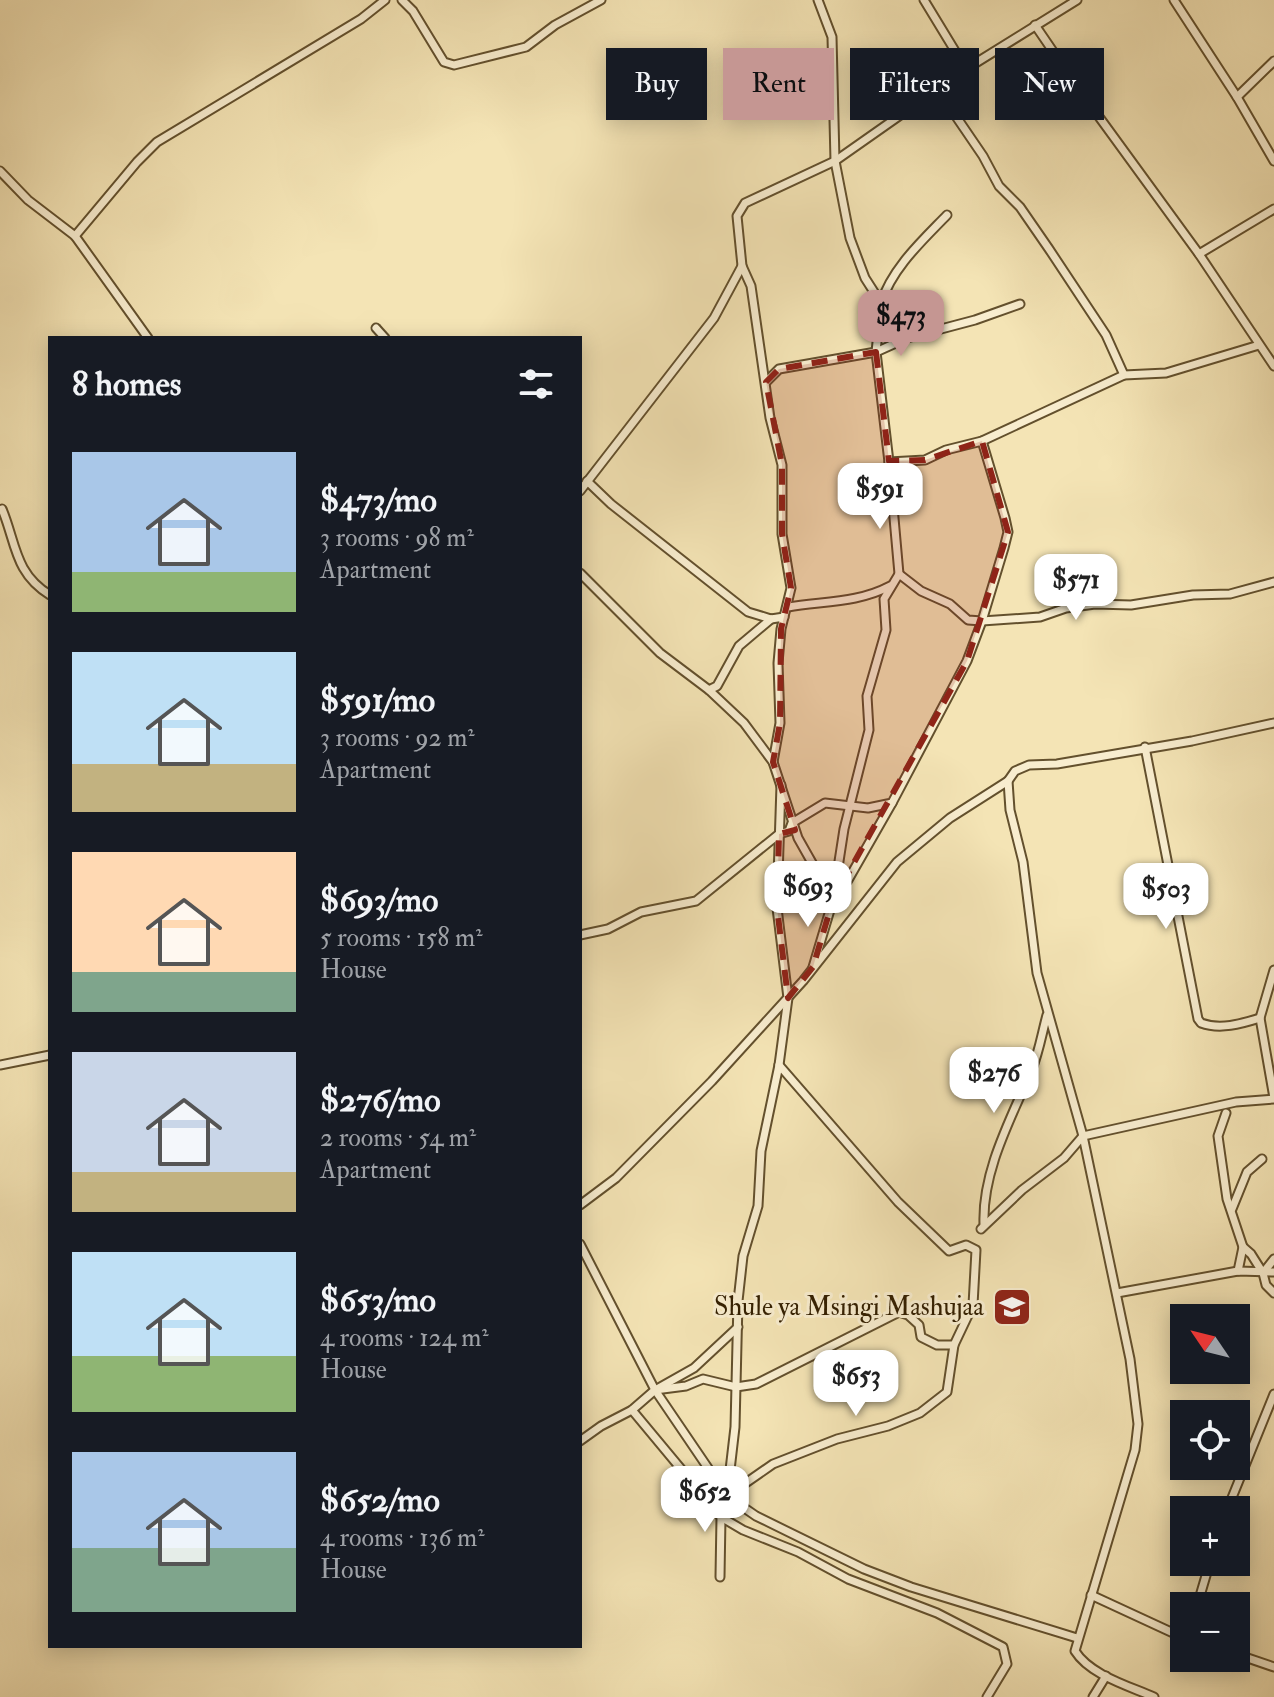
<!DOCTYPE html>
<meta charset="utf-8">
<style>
:root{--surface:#171b24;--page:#20242c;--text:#f1f3f6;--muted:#9ea1a6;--accent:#c59692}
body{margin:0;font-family:"IM FELL Double Pica",serif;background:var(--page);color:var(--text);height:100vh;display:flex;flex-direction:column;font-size:30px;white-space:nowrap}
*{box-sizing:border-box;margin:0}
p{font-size:26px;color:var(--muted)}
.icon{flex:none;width:44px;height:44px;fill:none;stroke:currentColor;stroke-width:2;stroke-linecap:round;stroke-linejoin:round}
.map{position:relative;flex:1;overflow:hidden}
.drawer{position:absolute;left:48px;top:336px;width:534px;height:1312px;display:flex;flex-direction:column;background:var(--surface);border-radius:0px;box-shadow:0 4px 20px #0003}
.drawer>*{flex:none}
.banner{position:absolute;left:606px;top:48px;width:548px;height:72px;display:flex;gap:16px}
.needle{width:52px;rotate:305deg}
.tools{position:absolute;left:1170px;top:1304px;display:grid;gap:16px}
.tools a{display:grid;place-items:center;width:80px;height:80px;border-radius:0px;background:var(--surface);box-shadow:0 4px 20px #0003;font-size:40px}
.price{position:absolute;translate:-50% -68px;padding:0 18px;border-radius:16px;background:#fff;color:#222;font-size:26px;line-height:52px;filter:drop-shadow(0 2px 4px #0008)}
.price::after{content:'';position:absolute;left:50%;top:48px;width:24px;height:18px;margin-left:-12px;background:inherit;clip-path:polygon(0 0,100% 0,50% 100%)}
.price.current{background:var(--accent);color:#111}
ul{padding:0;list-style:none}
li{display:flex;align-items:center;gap:24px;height:200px;padding:0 24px}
li span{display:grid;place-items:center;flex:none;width:224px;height:160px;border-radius:0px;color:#555}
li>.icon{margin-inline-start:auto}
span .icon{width:96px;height:96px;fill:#fffc;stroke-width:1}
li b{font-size:34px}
h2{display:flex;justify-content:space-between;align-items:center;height:96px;padding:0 24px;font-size:34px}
.tag{padding:0 28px;border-radius:0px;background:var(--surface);box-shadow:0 4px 20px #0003;font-size:28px;line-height:72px}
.tag.current{background:var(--accent);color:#111}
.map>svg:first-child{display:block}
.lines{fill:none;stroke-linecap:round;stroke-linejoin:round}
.street-casing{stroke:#63502d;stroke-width:11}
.street{stroke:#f8edcf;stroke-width:7}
.marked{fill:#8f2418;fill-opacity:0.2;stroke:#8f2418;stroke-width:6;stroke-dasharray:16 10;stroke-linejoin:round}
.labels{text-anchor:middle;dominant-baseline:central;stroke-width:6;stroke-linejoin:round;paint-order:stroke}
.poi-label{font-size:26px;fill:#331f00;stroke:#f8edcf;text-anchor:end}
</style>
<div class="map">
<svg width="1274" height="1697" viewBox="0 0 1274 1697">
<rect width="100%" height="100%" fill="#f4e4b5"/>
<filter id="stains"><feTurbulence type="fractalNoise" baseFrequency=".0025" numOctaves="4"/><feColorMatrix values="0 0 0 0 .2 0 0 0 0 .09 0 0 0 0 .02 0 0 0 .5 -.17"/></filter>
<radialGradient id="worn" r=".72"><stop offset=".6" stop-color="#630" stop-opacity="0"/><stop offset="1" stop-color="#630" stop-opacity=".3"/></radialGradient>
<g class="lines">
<defs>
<g id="street">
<path d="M402,0L413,11L444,62L454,65L526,47L555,25L601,0"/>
<path d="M924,0L966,69"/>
<path d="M1174,0L1237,97L1274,161"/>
<path d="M1035,25L1078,88L1199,254L1274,366"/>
<path d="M938,90L983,156L999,186L1020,207L1049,249L1106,335L1124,375"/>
<path d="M1237,97L1274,61"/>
<path d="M0,171L28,200L75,236L148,338"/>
<path d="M75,236L137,162L157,142L361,19L385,0"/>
<path d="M1199,254L1274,209"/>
<path d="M742,266L751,286L770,418L782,465V534L791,588L781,629L778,663L780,723L773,762"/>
<path d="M881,303C892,268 922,241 947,215"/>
<path d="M376,328L385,338"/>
<path d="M766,382L779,369L876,352L907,338L975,320L1020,304"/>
<path d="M889,462L925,460L946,450L982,441L1124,375L1166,373L1259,345"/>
<path d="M587,481L611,504L748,612L771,619L784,617"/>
<path d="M580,491L714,318L742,266L737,216L745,203L835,161L966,69L1077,0"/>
<path d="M2,509C16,542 14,573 50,595"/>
<path d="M580,573L660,653L709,690L744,723L773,762L798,838L833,900"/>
<path d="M899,574L921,591L950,604L968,620L982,621L1040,617L1066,608L1095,604L1131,605L1193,595L1230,594L1274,582"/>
<path d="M788,607C823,601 858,603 890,586"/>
<path d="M709,690L717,686L739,646L771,619"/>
<path d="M1145,747L1198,1019L1201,1023C1220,1030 1241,1024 1260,1018"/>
<path d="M834,898L848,880L892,803"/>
<path d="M580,935L608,929L641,912L696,901L779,834L789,831L792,823L825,803L868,808L892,803L967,661L982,621L1004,548L1008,532L1005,518L982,441"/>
<path d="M813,967L833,900L844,829L869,730L867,696L886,630L884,599L899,574L889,462L876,352L881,303L865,278L850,238L835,161L832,37L818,0"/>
<path d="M1274,970L1260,1018L1274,1098"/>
<path d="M0,1065L50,1055"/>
<path d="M1226,1113L1218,1136L1227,1199L1243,1247L1238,1271"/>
<path d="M580,1205L616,1178L712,1081L803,981L897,862L950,818L1008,781"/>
<path d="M1232,1209L1247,1172L1262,1159"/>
<path d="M984,1224C982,1170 1012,1117 1032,1069C1039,1052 1042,1033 1047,1015"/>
<path d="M981,1229L1022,1190L1064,1158L1083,1136L1236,1102L1274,1099"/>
<path d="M580,1244L655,1390L727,1496L756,1516L864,1569L911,1587L1077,1638"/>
<path d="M1243,1247L1251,1254L1263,1273"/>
<path d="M1274,1259L1263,1273L1266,1285L1274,1293"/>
<path d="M1117,1293L1238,1271L1274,1272"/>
<path d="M655,1390L686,1386L703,1379L736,1387L756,1384L899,1312L908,1315L919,1325L921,1337L937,1345H954"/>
<path d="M632,1410L721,1517L743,1530L798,1552L848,1579L937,1613L1003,1647L1007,1664L987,1697"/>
<path d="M580,1441L601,1426L632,1410L655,1390L694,1368L738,1327"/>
<path d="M727,1496L773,1464L837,1439L888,1426L920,1413L947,1392L954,1345L973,1305L976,1250L966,1245L949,1251L898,1202L779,1065"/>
<path d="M1227,1510L1274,1394"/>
<path d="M720,1577L721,1517L727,1496L735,1427L738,1301L743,1256L758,1206L761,1151L779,1065L788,998L777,908L781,785"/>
<path d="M1091,1595L1184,1638"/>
<path d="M1197,1606L1210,1562"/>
<path d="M1236,1654L1274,1667"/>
<path d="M1093,1697L1106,1676"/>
<path d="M1154,1697C1129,1686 1090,1675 1075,1651L1135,1450L1138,1424L1130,1359L1083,1136L1037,973L1023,862L1010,810L1008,781L1015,771L1029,765L1057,764L1192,741L1274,723"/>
</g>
</defs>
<use href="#street" class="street-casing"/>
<use href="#street" class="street"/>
</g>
<path class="marked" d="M876,352L889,461L925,460L982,441L1008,532L967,661L833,900L813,967L788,998L777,908L779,834L795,830L773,762L780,723L781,629L791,588L782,534V465L766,382L779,369Z"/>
<defs>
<symbol id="school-square" viewBox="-11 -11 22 22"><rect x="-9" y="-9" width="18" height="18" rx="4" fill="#8f2418" stroke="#f8edcf"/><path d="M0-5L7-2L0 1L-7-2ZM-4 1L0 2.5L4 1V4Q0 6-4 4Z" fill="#fff"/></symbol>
</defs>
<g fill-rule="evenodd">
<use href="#school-square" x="990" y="1285" width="44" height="44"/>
</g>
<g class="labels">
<g class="poi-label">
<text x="984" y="1307">Shule ya Msingi Mashujaa</text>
</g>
</g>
<rect width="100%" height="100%" filter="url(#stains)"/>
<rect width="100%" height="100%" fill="url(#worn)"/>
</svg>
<div class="tools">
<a><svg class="needle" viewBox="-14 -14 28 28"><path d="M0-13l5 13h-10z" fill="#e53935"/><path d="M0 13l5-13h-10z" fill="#9ea1a6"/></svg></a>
<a><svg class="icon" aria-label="locate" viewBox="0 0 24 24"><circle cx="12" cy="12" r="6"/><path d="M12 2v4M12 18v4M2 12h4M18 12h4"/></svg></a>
<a>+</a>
<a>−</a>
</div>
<b class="price current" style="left:901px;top:358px">$473</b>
<b class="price" style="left:880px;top:531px">$591</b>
<b class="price" style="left:1076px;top:622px">$571</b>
<b class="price" style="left:808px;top:929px">$693</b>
<b class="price" style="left:1166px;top:931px">$503</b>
<b class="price" style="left:994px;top:1115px">$276</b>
<b class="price" style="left:856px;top:1418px">$653</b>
<b class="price" style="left:705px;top:1534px">$652</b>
<div class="banner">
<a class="tag">Buy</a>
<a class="tag current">Rent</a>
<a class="tag">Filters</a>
<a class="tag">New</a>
</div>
<section class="drawer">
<h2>8 homes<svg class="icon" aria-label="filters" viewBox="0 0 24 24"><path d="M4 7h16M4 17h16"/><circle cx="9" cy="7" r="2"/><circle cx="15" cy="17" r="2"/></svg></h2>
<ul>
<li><span style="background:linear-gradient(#a9c7e8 75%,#8fb573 0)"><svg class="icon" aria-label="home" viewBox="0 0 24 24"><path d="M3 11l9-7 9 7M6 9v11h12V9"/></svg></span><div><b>$473/mo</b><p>3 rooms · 98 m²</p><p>Apartment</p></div></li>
<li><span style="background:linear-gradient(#bfe0f5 70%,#c2b280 0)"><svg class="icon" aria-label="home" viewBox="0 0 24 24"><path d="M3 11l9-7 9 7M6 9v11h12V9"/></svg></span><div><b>$591/mo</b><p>3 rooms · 92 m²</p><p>Apartment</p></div></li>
<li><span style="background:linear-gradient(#ffd9b3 75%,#7fa58c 0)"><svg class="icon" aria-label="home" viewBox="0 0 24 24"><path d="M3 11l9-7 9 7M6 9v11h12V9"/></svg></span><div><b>$693/mo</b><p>5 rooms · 158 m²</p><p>House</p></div></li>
<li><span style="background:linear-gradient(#c9d6e8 75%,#c2b280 0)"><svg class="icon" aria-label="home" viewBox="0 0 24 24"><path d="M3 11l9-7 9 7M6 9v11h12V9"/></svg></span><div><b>$276/mo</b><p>2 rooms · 54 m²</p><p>Apartment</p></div></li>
<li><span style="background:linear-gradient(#bfe0f5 65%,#8fb573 0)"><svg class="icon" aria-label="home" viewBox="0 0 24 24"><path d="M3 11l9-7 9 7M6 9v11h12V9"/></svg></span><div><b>$653/mo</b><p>4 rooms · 124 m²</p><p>House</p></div></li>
<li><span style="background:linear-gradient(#a9c7e8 60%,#7fa58c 0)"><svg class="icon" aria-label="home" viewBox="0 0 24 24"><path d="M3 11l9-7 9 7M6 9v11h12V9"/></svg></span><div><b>$652/mo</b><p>4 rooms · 136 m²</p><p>House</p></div></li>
</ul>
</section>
</div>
